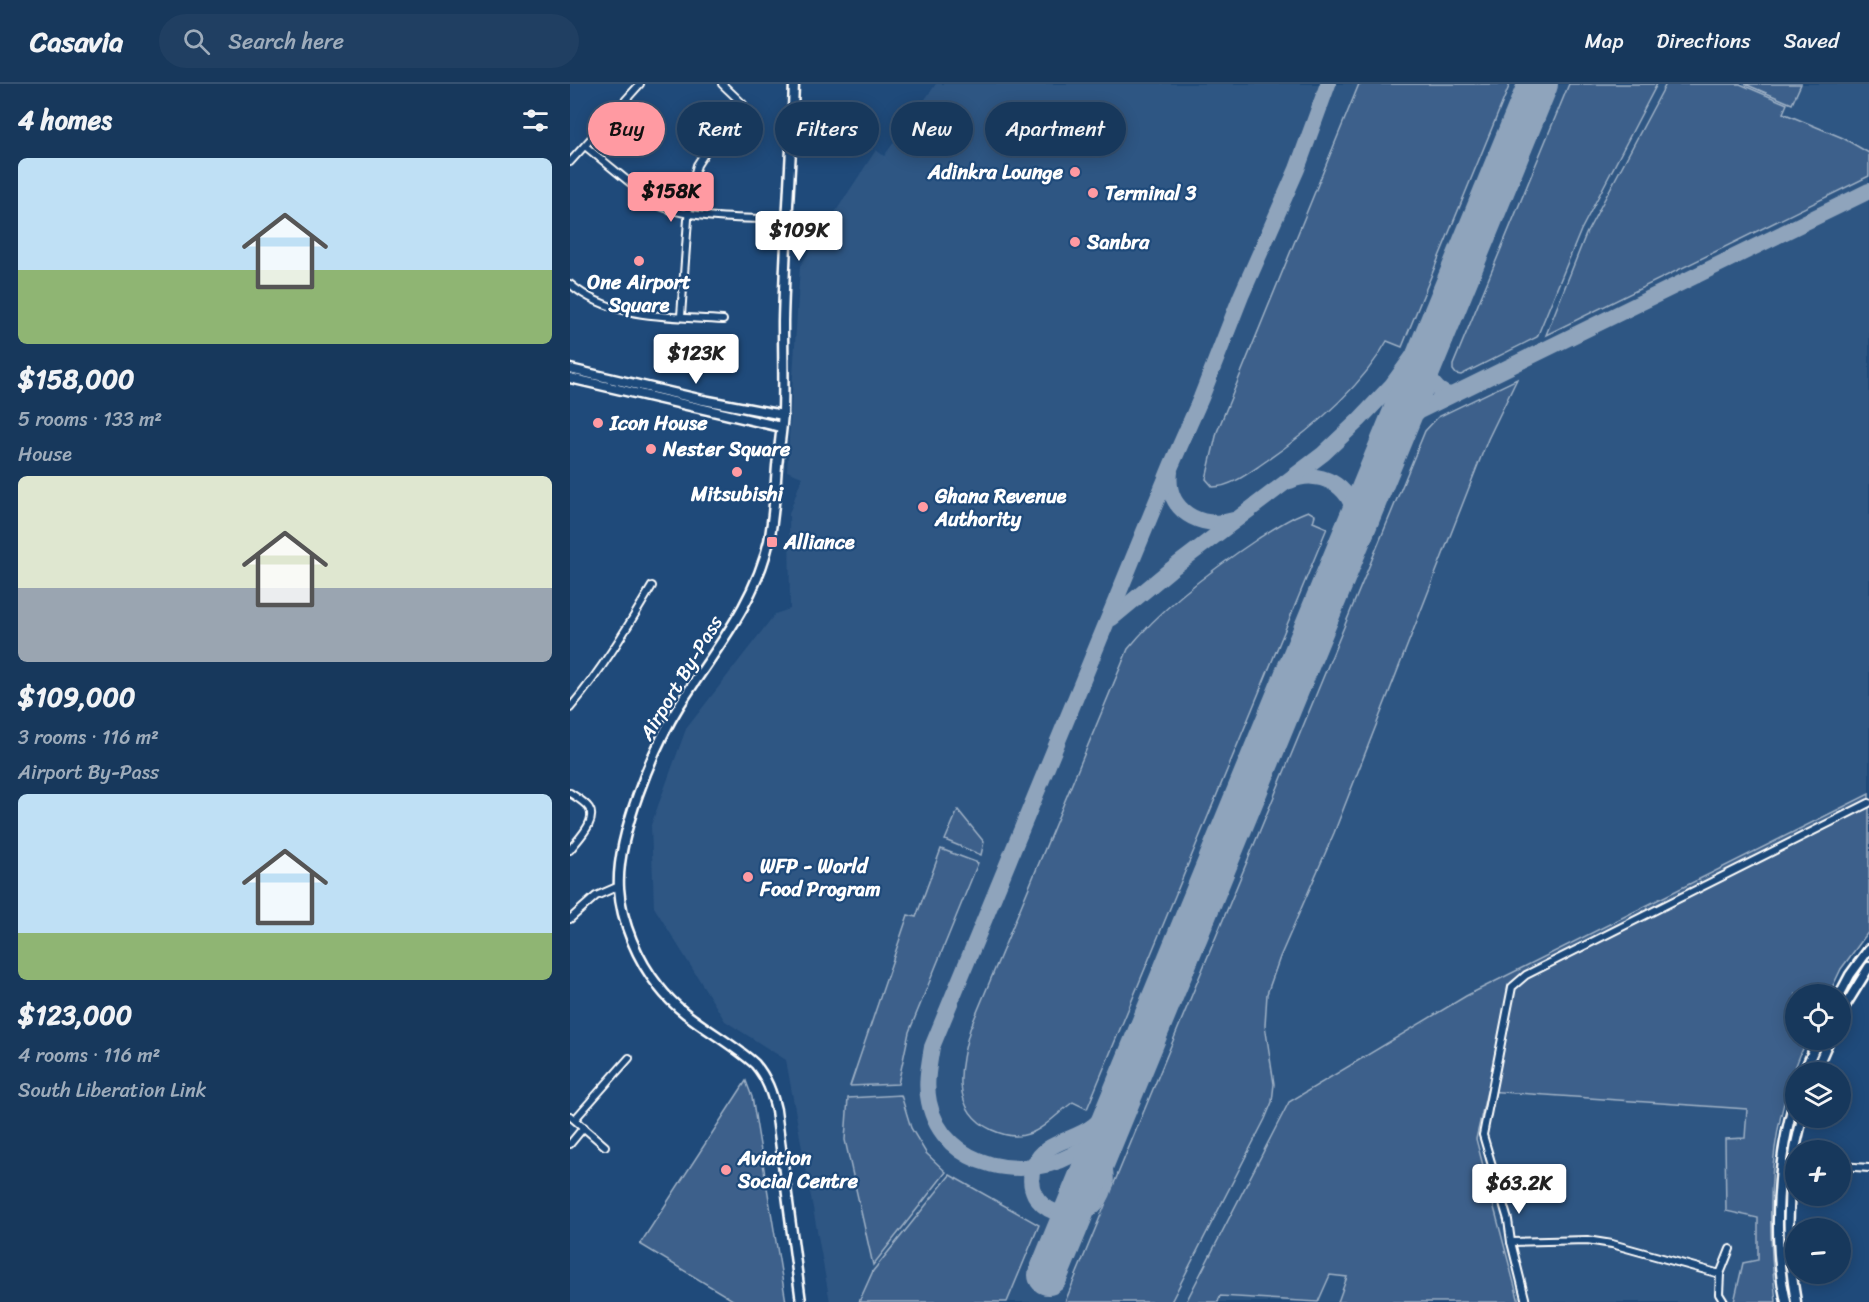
<!DOCTYPE html>
<meta charset="utf-8">
<style>
:root{--surface:#17385c;--page:#203f62;--text:#f1f3f6;--muted:#9eacbb;--line:#365272;--accent:#ff9aa2}
body{margin:0;font-family:Sriracha,sans-serif;background:var(--page);color:var(--text);height:100vh;display:flex;flex-direction:column;font-size:22px;white-space:nowrap}
*{box-sizing:border-box;margin:0}
p{font-size:20px;color:var(--muted)}
.icon{flex:none;width:33px;height:33px;fill:none;stroke:currentColor;stroke-width:2;stroke-linecap:round;stroke-linejoin:round}
.map{position:relative;flex:1;overflow:hidden}
.drawer{display:flex;flex-direction:column;background:var(--surface);width:570px}
.drawer>*{flex:none}
.hud{position:absolute;left:18px;top:18px;width:570px;height:54px;display:flex;gap:12px}
.controls{position:absolute;left:1215px;top:900px;display:grid;gap:12px}
.controls a{display:grid;place-items:center;width:66px;height:66px;border-radius:50%;background:var(--surface);box-shadow:0 3px 15px #0003,0 0 0 2px var(--line);font-size:30px}
.price{position:absolute;translate:-50% -51px;padding:0 14px;border-radius:6px;background:#fff;color:#222;font-size:20px;line-height:39px;filter:drop-shadow(0 2px 3px #0008)}
.price::after{content:'';position:absolute;left:50%;top:36px;width:18px;height:14px;margin-left:-9px;background:inherit;clip-path:polygon(0 0,100% 0,50% 100%)}
.price.active{background:var(--accent);color:#111}
ul{padding:0;list-style:none}
li{display:grid;align-content:center;gap:12px;height:318px;padding:0 18px}
li span{display:grid;place-items:center;height:186px;border-radius:9px;color:#555}
li>.icon{margin-inline-start:auto}
span .icon{width:108px;height:108px;fill:#fffc;stroke-width:1}
li b{font-size:26px}
h2{display:flex;justify-content:space-between;align-items:center;height:72px;padding:0 18px;font-size:26px}
.chip{padding:0 21px;border-radius:27px;background:var(--surface);box-shadow:0 3px 15px #0003,0 0 0 2px var(--line);font-size:21px;line-height:54px}
.chip.active{background:var(--accent);color:#111}
header{display:flex;align-items:center;gap:36px;box-sizing:border-box;height:84px;padding:0 30px;background:var(--surface);border-bottom:2px solid var(--line)}
header strong{font-size:28px}
nav{display:flex;gap:33px;margin-inline-start:auto;font-size:21px}
.search{width:420px;height:54px;background:var(--page);display:flex;align-items:center;gap:15px;box-sizing:border-box;padding:0 21px;border-radius:33px;color:var(--muted);font-size:22px}
main{display:flex;flex:1;min-height:0}
.map>svg:first-child{display:block}
.built{fill:#2e5683}
.green{fill:#3c618b;stroke:#9eb0c5;stroke-width:1.5}
.lines{fill:none;stroke-linecap:round;stroke-linejoin:round}
.taxiway{stroke:#8fa4bc;stroke-width:16}
.runway{stroke:#8fa4bc;stroke-width:40}
.street-casing{stroke:#fff;stroke-width:10}
.secondary-casing{stroke:#fff;stroke-width:13}
.street{stroke:#1f4a7a;stroke-width:6}
.secondary{stroke:#1f4a7a;stroke-width:8}
.poi-dot{fill:#ff9aa2;stroke:#1f4a7a;stroke-width:2}
.labels{text-anchor:middle;dominant-baseline:central;stroke-width:4.5;stroke-linejoin:round;paint-order:stroke}
.poi-label{font-size:20px;font-weight:bold;fill:#fff;stroke:#1f4a7a;text-anchor:start}
.street-label{font-size:20px;fill:#fff;stroke:#1f4a7a}
</style>
<header>
<strong>Casavia</strong>
<div class="search"><svg class="icon" aria-label="search" viewBox="0 0 24 24"><circle cx="10" cy="10" r="6"/><path d="M15 15l6 6"/></svg>Search here</div>
<nav><a>Map</a><a>Directions</a><a>Saved</a></nav>
</header>
<main>
<section class="drawer">
<h2>4 homes<svg class="icon" aria-label="filters" viewBox="0 0 24 24"><path d="M4 7h16M4 17h16"/><circle cx="9" cy="7" r="2"/><circle cx="15" cy="17" r="2"/></svg></h2>
<ul>
<li><span style="background:linear-gradient(#bfe0f5 60%,#8fb573 0)"><svg class="icon" aria-label="home" viewBox="0 0 24 24"><path d="M3 11l9-7 9 7M6 9v11h12V9"/></svg></span><div><b>$158,000</b><p>5 rooms · 133 m²</p><p>House</p></div></li>
<li><span style="background:linear-gradient(#dfe7d0 60%,#9aa5b1 0)"><svg class="icon" aria-label="home" viewBox="0 0 24 24"><path d="M3 11l9-7 9 7M6 9v11h12V9"/></svg></span><div><b>$109,000</b><p>3 rooms · 116 m²</p><p>Airport By-Pass</p></div></li>
<li><span style="background:linear-gradient(#bfe0f5 75%,#8fb573 0)"><svg class="icon" aria-label="home" viewBox="0 0 24 24"><path d="M3 11l9-7 9 7M6 9v11h12V9"/></svg></span><div><b>$123,000</b><p>4 rooms · 116 m²</p><p>South Liberation Link</p></div></li>
</ul>
</section>
<div class="map">
<svg width="1299" height="1218" viewBox="0 0 1299 1218">
<rect width="100%" height="100%" fill="#1f4a7a"/>
<filter id="ink" filterUnits="userSpaceOnUse"><feTurbulence type="fractalNoise" baseFrequency=".0167" numOctaves="2"/><feDisplacementMap in="SourceGraphic" scale="12" xChannelSelector="R" yChannelSelector="G"/><feConvolveMatrix kernelMatrix="1 2 1 2 8 2 1 2 1" color-interpolation-filters="sRGB"/></filter>
<g filter="url(#ink)">
<g class="built">
<path d="M366,0H1299V710L896,912L719,1018L616,1218H260L216,976L155,937L84,823L81,741L116,645L205,530L220,525L219,430L232,393L217,387L230,182L306,66L314,72Z"/>
<path d="M916,1007L1178,1025L1176,1054L1156,1055V1127L1188,1134V1176L1173,1180L1164,1218H949L906,1055Z"/>
<path d="M760,1191L777,1193L768,1218H748Z"/>
<path d="M650,1212L736,1218H648Z"/>
</g>
<g class="green">
<path d="M789,0H940L832,263L817,257C789,308 736,350 689,382C676,391 659,403 643,403L636,395L647,348Z"/>
<path d="M999,0H1087L1011,146L967,253L891,291L886,290L883,286V281Z"/>
<path d="M1096,0H1170L1217,20L1213,29L1273,54L1299,69V92L976,251L1016,150Z"/>
<path d="M1175,0H1231L1222,20Z"/>
<path d="M947,295L918,355L764,749L710,873L697,910L695,941L704,1000L702,1018L695,1035L601,1218H495L855,347L868,333Z"/>
<path d="M738,427L745,431L743,438L757,444L517,1025L503,1018C489,1028 474,1045 458,1050C447,1054 433,1051 422,1046C379,1026 390,981 400,945L558,565C592,523 644,484 689,454C705,444 720,433 738,427Z"/>
<path d="M1299,710V847L1271,885L1259,910H1226V956H1237C1197,1038 1196,1129 1206,1218H1164L1173,1179L1188,1176V1134L1156,1127L1155,1055L1175,1054L1177,1025L917,1007L906,1055L949,1218H768L777,1193L760,1191L748,1218L650,1212L648,1218H616L719,1018L896,912Z"/>
<path d="M388,726L414,758L411,771L375,756Z"/>
<path d="M371,765L408,779L339,948L328,1000L280,1002L338,831L346,833Z"/>
<path d="M176,997L182,1013L216,1218H166L70,1160Z"/>
<path d="M331,1011L341,1044L356,1069L376,1088L303,1181L275,1056L278,1014Z"/>
<path d="M380,1091L469,1141L437,1218H289L303,1187Z"/>
</g>
<g class="lines">
<g class="taxiway">
<path d="M859,266C854,285 860,306 880,311"/>
<path d="M824,350L834,337L849,327L1299,107"/>
<path d="M600,388C595,427 631,446 664,436"/>
<path d="M720,397C748,384 782,401 784,433C784,447 778,461 773,474"/>
<path d="M542,534L600,486L753,370L789,336L822,301L875,228"/>
<path d="M548,1024C537,1039 527,1055 512,1065C460,1101 373,1086 359,1018C355,1000 359,981 362,963L601,382L631,314L671,212L727,85L758,0"/>
<path d="M539,1046C537,1056 534,1067 534,1078C535,1089 538,1098 533,1109C513,1151 447,1126 464,1082C473,1057 505,1057 523,1042C542,1027 552,1008 562,987"/>
</g>
<path class="runway" d="M478,1191L968,0"/>
<defs>
<g id="street">
<path d="M15,62L86,120C118,136 181,134 219,136"/>
<path d="M0,78L70,0"/>
<path d="M0,200C42,236 101,232 153,236"/>
<path d="M111,232L120,108L127,81L149,47L173,20L152,0"/>
<path d="M0,624C32,586 57,544 82,502"/>
<path d="M0,709C6,713 15,718 19,724C28,737 7,756 0,766"/>
<path d="M0,835L26,812L49,802"/>
<path d="M0,1032L35,1062"/>
<path d="M5,1035L59,974"/>
<path d="M0,1060L14,1043"/>
<path d="M1271,1082L1299,1084"/>
<path d="M941,1158L1017,1156L1042,1160L1150,1190L1160,1165"/>
<path d="M1150,1190L1149,1210L1154,1218"/>
<path d="M956,1218L941,1158L938,1136L913,1051L942,903L956,891L1299,719"/>
</g>
<g id="secondary">
<path d="M224,0C221,79 215,158 213,237C213,267 214,298 213,328C212,346 209,364 207,382C205,407 204,433 199,457C185,520 142,569 109,622C83,664 46,754 49,804C51,838 68,877 89,903C114,936 155,953 185,980C197,994 202,1009 206,1026L231,1218"/>
<path d="M0,285L133,316L213,331"/>
<path d="M0,294L211,343"/>
<path d="M1270,910L1280,891L1299,865"/>
<path d="M1270,930L1299,883"/>
<path d="M1234,988L1248,956"/>
<path d="M1245,988L1259,956"/>
<path d="M1216,1218C1202,1158 1207,1071 1226,1012"/>
<path d="M1226,1218C1215,1157 1216,1094 1232,1034"/>
</g>
</defs>
<use href="#street" class="street-casing"/>
<use href="#secondary" class="secondary-casing"/>
<use href="#street" class="street"/>
<use href="#secondary" class="secondary"/>
</g>
</g>
<g class="poi-dot">
<circle cx="505" cy="88" r="6"/>
<circle cx="523" cy="109" r="6"/>
<circle cx="505" cy="158" r="6"/>
<circle cx="69" cy="177" r="6"/>
<circle cx="28" cy="339" r="6"/>
<circle cx="81" cy="365" r="6"/>
<circle cx="167" cy="388" r="6"/>
<circle cx="353" cy="423" r="6"/>
<rect x="196" y="452" width="12" height="12" rx="3"/>
<circle cx="178" cy="793" r="6"/>
<circle cx="156" cy="1086" r="6"/>
</g>
<g class="labels">
<g class="poi-label">
<text x="493" y="88" text-anchor="end">Adinkra Lounge</text>
<text x="535" y="109">Terminal 3</text>
<text x="517" y="158">Sanbra</text>
<text x="69" y="198" text-anchor="middle">One Airport<tspan x="69" dy="23">Square</tspan></text>
<text x="40" y="339">Icon House</text>
<text x="93" y="365">Nester Square</text>
<text x="167" y="410" text-anchor="middle">Mitsubishi</text>
<text x="365" y="412">Ghana Revenue<tspan x="365" dy="23">Authority</tspan></text>
<text x="214" y="458">Alliance</text>
<text x="190" y="782">WFP - World<tspan x="190" dy="23">Food Program</tspan></text>
<text x="168" y="1074">Aviation<tspan x="168" dy="23">Social Centre</tspan></text>
</g>
<g class="street-label">
<text transform="translate(111 594) rotate(-59)">Airport By-Pass</text>
</g>
</g>
</svg>
<div class="controls">
<a><svg class="icon" aria-label="locate" viewBox="0 0 24 24"><circle cx="12" cy="12" r="6"/><path d="M12 2v4M12 18v4M2 12h4M18 12h4"/></svg></a>
<a><svg class="icon" aria-label="layers" viewBox="0 0 24 24"><path d="M12 4l9 5-9 5-9-5zM3 14l9 5 9-5"/></svg></a>
<a>+</a>
<a>−</a>
</div>
<b class="price active" style="left:101px;top:139px">$158K</b>
<b class="price" style="left:229px;top:178px">$109K</b>
<b class="price" style="left:126px;top:301px">$123K</b>
<b class="price" style="left:949px;top:1131px">$63.2K</b>
<div class="hud">
<a class="chip active">Buy</a>
<a class="chip">Rent</a>
<a class="chip">Filters</a>
<a class="chip">New</a>
<a class="chip">Apartment</a>
</div>
</div>
</main>
